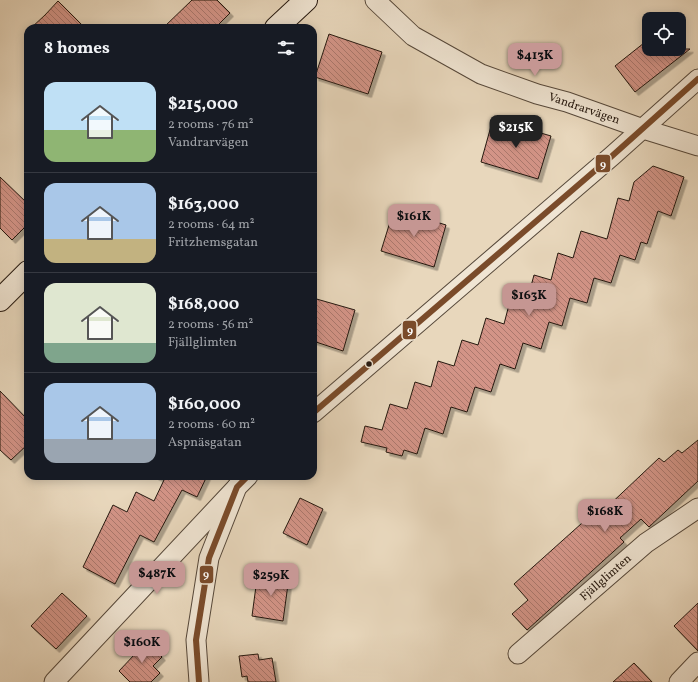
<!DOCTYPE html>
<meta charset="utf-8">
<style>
:root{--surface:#171b24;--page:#20242c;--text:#f1f3f6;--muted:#9ea1a6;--line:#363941;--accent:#c59692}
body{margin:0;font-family:Vollkorn,serif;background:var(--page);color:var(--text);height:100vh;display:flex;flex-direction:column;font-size:15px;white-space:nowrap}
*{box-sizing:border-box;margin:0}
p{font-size:13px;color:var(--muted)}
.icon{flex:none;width:22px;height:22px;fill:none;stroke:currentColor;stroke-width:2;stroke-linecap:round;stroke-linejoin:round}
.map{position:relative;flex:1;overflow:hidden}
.drawer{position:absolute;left:24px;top:24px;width:293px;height:456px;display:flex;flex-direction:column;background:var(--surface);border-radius:12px;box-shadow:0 2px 10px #0003}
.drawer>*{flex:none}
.fabs{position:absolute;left:642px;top:12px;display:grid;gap:8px}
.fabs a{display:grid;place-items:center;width:44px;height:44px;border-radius:8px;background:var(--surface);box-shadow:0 2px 10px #0003;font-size:20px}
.price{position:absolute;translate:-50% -34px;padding:0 9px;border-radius:8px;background:var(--accent);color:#111;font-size:13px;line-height:26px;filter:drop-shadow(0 1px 2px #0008)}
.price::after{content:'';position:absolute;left:50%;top:24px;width:12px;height:9px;margin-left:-6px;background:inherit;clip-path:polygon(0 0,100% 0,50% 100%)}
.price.current{background:#222;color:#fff}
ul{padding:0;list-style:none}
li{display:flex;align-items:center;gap:12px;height:100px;padding:0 20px}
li+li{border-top:1px solid var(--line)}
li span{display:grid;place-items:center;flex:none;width:112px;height:80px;border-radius:12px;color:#555}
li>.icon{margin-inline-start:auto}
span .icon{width:48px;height:48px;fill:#fffc;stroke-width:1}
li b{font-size:17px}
h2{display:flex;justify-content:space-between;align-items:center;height:48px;padding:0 20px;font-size:17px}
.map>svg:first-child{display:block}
.building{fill:url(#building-back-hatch);stroke:#25180f;filter:url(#shadow)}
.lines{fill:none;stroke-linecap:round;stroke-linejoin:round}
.street-casing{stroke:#56483a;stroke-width:21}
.secondary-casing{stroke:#25180f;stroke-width:24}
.street{stroke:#f0e5d3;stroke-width:19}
.secondary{stroke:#f0e5d3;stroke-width:22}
.bus-1-casing{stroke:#f0e5d3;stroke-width:9}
.bus-1{stroke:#7a4b2a;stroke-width:6}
.bus-dot{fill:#25180f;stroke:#f0e5d3;stroke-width:1.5}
.labels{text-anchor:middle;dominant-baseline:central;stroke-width:3.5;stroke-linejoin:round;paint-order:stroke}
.street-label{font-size:12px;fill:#25180f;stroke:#f0e5d3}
.line-badge{stroke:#f0e5d3;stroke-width:1.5}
.badge-label{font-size:11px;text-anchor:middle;font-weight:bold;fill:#fff}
</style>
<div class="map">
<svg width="698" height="682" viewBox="0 0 698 682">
<defs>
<pattern id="building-back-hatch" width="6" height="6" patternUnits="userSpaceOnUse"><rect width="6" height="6" fill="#d39487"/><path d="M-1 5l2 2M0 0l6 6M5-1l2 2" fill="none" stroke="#ab786d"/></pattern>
<filter id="shadow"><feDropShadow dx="3.5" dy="3.5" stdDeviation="0" flood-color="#0004"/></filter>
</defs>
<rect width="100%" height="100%" fill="#e8d7bc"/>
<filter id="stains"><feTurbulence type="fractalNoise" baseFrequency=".005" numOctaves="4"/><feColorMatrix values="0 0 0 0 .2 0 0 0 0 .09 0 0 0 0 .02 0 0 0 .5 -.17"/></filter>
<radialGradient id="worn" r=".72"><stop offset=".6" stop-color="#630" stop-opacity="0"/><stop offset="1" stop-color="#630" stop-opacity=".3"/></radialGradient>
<g class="building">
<path d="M192,0H217L230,13L215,28H163Z"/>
<path d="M58,1L85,28H31L45,15Z"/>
<path d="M329,34L382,52L368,94L315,77Z"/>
<path d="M649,39V49H690L635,92L615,66Z"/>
<path d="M493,119L551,136L538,179L481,162Z"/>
<path d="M653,166L684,177L671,216L658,211L647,244L641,242L635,260L620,255L611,283L594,278L587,303L570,298L562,326L549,322L541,349L523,343L515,369L500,364L491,392L475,387L467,412L451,407L443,434L425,428L417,454L404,450L402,456L386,452L387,448L361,442L365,426L382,430L390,404L407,409L415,382L431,387L438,361L454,366L462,340L478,345L486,318L504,324L511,297L527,301L534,275L551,280L558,253L573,258L581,231L607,239L618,198L629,201L634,182Z"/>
<path d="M0,177L28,204V224L12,240L0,228Z"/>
<path d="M394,209L446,225L434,267L381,251Z"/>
<path d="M313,298L355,310L343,351L313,341Z"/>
<path d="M0,391L28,420V444L11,460L0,450Z"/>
<path d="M698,440V481L649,527L641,519L620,538L624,542L527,630L512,614L528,600L514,584L601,506L604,510L659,458L664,462L678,450L682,453Z"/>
<path d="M155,476H207L197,497L182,490L154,542L140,535L115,584L83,567L113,505L127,512L136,492L154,501L164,480Z"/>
<path d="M300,498L323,509L307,545L283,533Z"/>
<path d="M262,573L289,577L283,621L252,616L256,586L260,587Z"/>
<path d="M62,593L87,616L56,649L31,626Z"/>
<path d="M698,603V651L674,626Z"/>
<path d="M144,639L162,657L153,666L160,673L151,682H130L119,671L135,654L132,651Z"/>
<path d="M258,654L259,660L272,658L276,682H248L247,676L242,677L239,656Z"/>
<path d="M634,663L652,682H613Z"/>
</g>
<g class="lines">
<defs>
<g id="street">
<path d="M375,0L413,36L481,74L537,94L567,102L643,129L698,146"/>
<path d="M313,413L612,156L698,79"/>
<path d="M518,654L646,543L698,508"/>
<path d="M54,682L237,487"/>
<path d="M199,682L196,640L209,558L237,487L248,476"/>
<path d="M679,682L698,662"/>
</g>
<g id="secondary">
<path d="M276,28L306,0"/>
<path d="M0,300L28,272"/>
</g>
</defs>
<use href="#street" class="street-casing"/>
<use href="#secondary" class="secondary-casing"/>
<use href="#street" class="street"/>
<use href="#secondary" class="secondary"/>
<defs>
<g id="bus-1">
<path d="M313,413L612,156L698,79"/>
<path d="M199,682L196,640L209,558L237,487L248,476"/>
</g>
</defs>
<use href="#bus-1" class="bus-1-casing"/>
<use href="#bus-1" class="bus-1"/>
</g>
<circle class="bus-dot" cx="369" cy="364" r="3.5"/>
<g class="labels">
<g class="street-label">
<text transform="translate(584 109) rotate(19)">Vandrarvägen</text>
<text transform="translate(606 578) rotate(-41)">Fjällglimten</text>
</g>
</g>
<g class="line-badge">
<rect x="595" y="154" width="16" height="19" rx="4" fill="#7a4b2a"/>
<rect x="402" y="320" width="15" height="20" rx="4" fill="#7a4b2a"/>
<rect x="199" y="565" width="15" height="19" rx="4" fill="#7a4b2a"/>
</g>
<g class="badge-label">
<text x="603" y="168">9</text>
<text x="410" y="334">9</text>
<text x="206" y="578">9</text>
</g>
<rect width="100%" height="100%" filter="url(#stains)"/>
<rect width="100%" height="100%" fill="url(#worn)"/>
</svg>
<div class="fabs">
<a><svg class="icon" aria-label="locate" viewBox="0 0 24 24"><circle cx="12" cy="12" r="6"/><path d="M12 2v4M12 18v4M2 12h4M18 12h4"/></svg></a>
</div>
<b class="price" style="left:535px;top:77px">$413K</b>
<b class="price current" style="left:516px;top:149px">$215K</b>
<b class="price" style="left:414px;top:238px">$161K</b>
<b class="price" style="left:529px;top:317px">$163K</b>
<b class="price" style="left:605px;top:533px">$168K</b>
<b class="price" style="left:157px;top:595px">$487K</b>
<b class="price" style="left:271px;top:597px">$259K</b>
<b class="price" style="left:142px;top:664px">$160K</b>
<section class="drawer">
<h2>8 homes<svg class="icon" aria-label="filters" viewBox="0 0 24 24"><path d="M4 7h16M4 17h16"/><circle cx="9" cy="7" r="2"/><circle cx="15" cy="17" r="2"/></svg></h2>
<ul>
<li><span style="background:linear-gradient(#bfe0f5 60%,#8fb573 0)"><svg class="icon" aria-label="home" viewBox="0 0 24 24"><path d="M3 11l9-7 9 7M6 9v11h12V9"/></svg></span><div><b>$215,000</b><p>2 rooms · 76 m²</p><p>Vandrarvägen</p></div></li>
<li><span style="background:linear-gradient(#a9c7e8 70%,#c2b280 0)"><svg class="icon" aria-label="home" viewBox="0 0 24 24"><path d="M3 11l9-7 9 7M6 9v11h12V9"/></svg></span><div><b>$163,000</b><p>2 rooms · 64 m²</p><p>Fritzhemsgatan</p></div></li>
<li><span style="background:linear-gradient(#dfe7d0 75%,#7fa58c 0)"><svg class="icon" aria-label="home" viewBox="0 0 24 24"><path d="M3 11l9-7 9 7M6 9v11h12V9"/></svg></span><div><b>$168,000</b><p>2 rooms · 56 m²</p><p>Fjällglimten</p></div></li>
<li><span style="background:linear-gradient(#a9c7e8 70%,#9aa5b1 0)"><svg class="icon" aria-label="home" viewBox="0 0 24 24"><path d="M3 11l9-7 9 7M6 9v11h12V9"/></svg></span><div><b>$160,000</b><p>2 rooms · 60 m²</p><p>Aspnäsgatan</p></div></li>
</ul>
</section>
</div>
